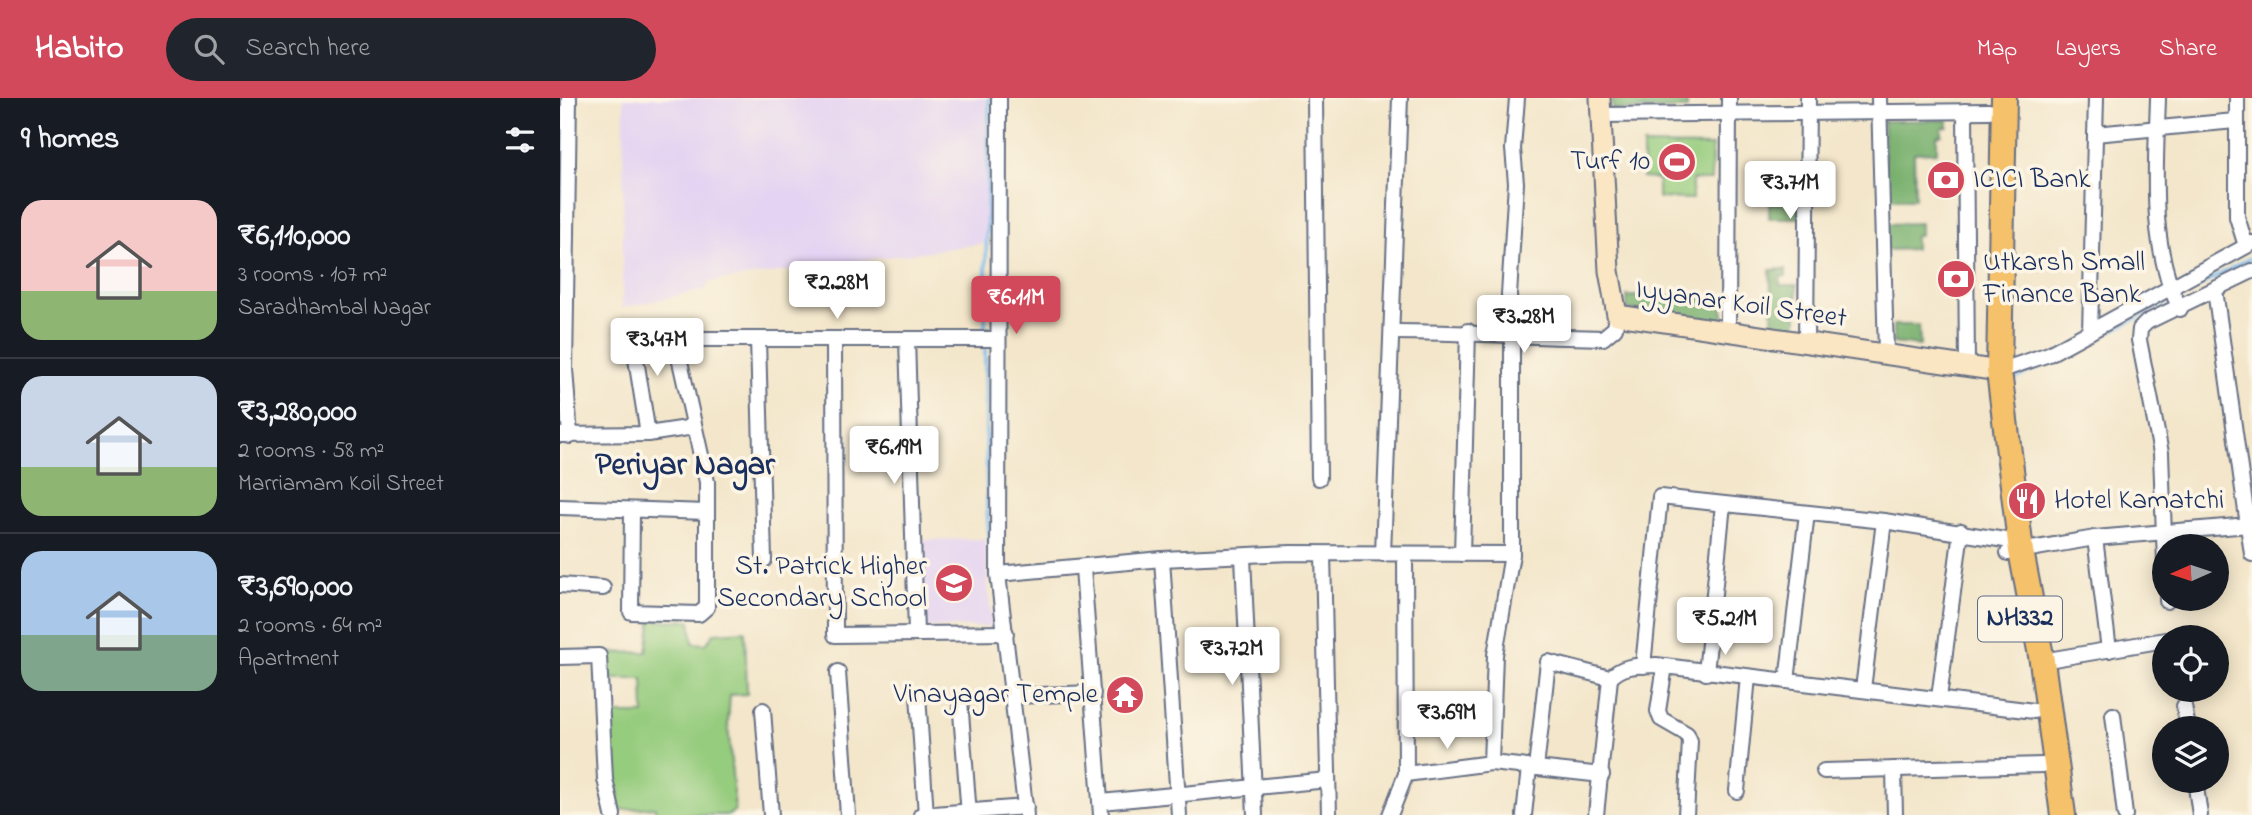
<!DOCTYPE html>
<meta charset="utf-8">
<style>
:root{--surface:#171b24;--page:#20242c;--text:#f1f3f6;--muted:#9ea1a6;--line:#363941;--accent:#d1495b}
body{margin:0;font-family:"Indie Flower",sans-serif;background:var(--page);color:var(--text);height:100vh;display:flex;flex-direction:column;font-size:26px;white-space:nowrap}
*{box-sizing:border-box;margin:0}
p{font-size:23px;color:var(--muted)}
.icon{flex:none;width:38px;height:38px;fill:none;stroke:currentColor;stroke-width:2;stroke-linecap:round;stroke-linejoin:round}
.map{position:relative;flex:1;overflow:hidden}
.side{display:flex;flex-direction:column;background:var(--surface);width:560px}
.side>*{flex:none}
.needle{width:46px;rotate:267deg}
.fabs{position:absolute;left:1592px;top:436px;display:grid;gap:14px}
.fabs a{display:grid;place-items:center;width:77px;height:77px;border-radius:50%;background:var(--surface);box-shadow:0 4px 18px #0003;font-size:35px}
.price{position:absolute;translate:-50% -60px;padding:0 16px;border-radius:7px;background:#fff;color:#222;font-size:23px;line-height:46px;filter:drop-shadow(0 2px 4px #0008)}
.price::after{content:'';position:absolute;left:50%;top:42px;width:21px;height:16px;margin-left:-10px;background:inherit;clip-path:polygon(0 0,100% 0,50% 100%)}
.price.on{background:var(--accent);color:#fff}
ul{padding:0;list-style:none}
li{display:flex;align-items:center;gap:21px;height:175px;padding:0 21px}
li+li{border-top:2px solid var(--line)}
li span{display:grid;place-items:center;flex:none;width:196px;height:140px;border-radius:21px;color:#555}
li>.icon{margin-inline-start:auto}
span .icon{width:84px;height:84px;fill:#fffc;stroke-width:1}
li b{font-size:30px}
h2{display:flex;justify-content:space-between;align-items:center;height:84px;padding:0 21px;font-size:30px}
header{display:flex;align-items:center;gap:42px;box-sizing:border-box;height:98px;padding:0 35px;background:var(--accent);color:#fff}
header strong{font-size:33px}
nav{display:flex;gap:38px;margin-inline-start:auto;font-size:24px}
.search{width:490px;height:63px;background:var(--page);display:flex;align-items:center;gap:18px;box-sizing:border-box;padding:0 24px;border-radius:38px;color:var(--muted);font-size:26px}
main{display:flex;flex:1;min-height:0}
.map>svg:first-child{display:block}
.built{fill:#e4d3f2}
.green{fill:#96cc7e;stroke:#587e6e;stroke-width:2}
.forest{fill:#78b06d;stroke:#4a7066;stroke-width:2}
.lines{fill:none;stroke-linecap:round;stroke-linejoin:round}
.stream{stroke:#7bbdf0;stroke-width:3.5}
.street-casing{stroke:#676f84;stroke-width:18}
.secondary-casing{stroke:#676f84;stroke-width:23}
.highway-casing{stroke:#676f84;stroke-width:28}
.street{stroke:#fff;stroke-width:14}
.secondary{stroke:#fbe6c4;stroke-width:19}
.highway{stroke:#f5c16b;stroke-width:24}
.labels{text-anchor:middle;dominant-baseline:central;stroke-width:7;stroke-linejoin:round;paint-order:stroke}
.shield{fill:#fcf5e5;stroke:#5e6a86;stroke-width:2}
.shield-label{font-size:26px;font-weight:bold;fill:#1b2f5e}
.poi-label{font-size:28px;fill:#1b2f5e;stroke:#fcf5e5;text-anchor:end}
.street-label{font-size:28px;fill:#1b2f5e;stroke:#fcf5e5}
.quarter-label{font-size:32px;font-weight:bold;fill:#1b2f5e;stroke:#fcf5e5}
</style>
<header>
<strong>Habito</strong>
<div class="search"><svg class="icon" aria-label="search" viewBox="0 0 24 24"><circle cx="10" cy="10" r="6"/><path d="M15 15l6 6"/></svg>Search here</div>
<nav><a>Map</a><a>Layers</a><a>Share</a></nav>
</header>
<main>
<section class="side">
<h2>9 homes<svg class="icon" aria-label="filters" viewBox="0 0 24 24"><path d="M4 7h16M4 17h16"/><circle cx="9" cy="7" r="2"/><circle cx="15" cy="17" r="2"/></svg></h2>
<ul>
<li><span style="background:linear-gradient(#f6c9c9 65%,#8fb573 0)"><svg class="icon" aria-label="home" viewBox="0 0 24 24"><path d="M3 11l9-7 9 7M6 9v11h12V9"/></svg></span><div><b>₹6,110,000</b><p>3 rooms · 107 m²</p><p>Saradhambal Nagar</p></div></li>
<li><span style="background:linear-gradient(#c9d6e8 65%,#8fb573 0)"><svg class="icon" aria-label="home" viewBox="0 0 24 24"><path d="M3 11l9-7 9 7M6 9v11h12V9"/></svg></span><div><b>₹3,280,000</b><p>2 rooms · 58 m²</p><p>Marriamam Koil Street</p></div></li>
<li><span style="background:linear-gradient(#a9c7e8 60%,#7fa58c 0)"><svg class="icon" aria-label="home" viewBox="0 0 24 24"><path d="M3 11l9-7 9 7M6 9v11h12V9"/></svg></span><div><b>₹3,690,000</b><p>2 rooms · 64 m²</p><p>Apartment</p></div></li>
</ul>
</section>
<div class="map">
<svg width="1692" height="717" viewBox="0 0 1692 717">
<rect width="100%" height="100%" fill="#fcf5e5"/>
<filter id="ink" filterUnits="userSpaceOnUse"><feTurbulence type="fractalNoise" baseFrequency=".0143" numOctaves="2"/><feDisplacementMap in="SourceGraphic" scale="14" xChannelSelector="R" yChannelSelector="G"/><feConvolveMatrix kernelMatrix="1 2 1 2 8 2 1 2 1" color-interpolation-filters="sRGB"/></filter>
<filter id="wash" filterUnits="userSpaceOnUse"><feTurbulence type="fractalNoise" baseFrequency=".00686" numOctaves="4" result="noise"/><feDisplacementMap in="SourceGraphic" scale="28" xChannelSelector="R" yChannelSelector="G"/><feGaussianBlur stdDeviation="1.57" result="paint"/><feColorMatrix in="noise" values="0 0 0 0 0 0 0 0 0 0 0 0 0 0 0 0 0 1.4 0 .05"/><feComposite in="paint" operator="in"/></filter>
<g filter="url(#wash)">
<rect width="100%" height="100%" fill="#f3e6ca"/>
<g class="built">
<path d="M64,0H426V145L149,184L147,191L62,210Z"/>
<path d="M424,441L432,529H361L357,442Z"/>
</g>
<g class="green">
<path d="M1083,47L1152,48L1151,82H1132V101L1098,100V81L1083,80Z"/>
<path d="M92,519L99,523L130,522L133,545L146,546L154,535L185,533L187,596L170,597L168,626L175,712L169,717H96L95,709L59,712L49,616H84L83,581H48L47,555L87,554Z"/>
</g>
<g class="forest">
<path d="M1052,0H1127V11L1052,12Z"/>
<path d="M1388,22V29L1382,30V37L1377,38V54L1354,55L1355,101H1326L1323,23Z"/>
<rect x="1209" y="106" width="30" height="14"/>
<path d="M1360,125V138H1355V151L1327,152V126Z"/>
<path d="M1226,171V178L1220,179V187H1237V232L1213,230L1210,172Z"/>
<path d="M1067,198L1163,199V229L1067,211Z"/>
<path d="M1333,227H1359L1360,248L1333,245Z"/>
</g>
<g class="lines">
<g class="stream">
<path d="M1621,198L1692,159"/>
<path d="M425,231L429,0"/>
<path d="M425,251L427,410L431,464"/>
<path d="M1451,283L1606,206"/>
</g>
</g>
</g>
<g filter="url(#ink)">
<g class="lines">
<defs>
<g id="street">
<path d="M9,0L5,271L10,338"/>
<path d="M439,0L438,476L466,717"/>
<path d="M755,0L759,380"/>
<path d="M957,0L953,51L956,85L949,197L952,239V456L935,557L931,665L1042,677"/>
<path d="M1319,0L1326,255"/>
<path d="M1598,0C1596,70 1588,146 1620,211"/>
<path d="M1677,0V119L1686,148"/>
<path d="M1405,13L1407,269"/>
<path d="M1042,17L1429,13"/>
<path d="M1535,36L1675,23"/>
<path d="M1655,192L1692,456"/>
<path d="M71,230L88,336"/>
<path d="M833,234C903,234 973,239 1043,240L1055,230L1057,217"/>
<path d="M1530,234L1536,0"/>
<path d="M1168,235L1169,0"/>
<path d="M198,241L204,462"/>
<path d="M274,241L275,537L446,535"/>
<path d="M347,241L356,535"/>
<path d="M1246,246L1248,0"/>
<path d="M75,251L115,241H438"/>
<path d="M1439,273L1489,256L1692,145"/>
<path d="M0,337L88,336L134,329"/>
<path d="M0,409L147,414"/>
<path d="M72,413L71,514L139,516L147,509V384L115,241"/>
<path d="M1535,440L1549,552"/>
<path d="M1448,455L1535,440L1689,427"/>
<path d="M763,456L769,717"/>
<path d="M823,456L840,0"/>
<path d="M902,456L908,233"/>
<path d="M683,459L695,717"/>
<path d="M602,461L619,717"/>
<path d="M1605,465L1601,355L1579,242L1580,231L1587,224L1692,173"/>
<path d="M523,470L541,717"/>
<path d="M438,476L602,461L731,455L952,456"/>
<path d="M0,487L43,490"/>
<path d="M1607,500V503"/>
<path d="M0,559L39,558L45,681L53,717"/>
<path d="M1482,563L1605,542"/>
<path d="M1083,568L1100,399L1324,423L1445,442"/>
<path d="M1105,568L1098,613L1101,621L1127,636L1130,643L1126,717"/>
<path d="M278,574L288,717"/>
<path d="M1146,575L1163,406"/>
<path d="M1227,583L1247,415"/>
<path d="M1303,591L1324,423"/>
<path d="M358,597L366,717"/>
<path d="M454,598L533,595"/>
<path d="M1379,600L1401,433"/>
<path d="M400,602L409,717"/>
<path d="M1624,608L1628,630"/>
<path d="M203,612L211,717"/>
<path d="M1553,617L1565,717"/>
<path d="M976,670L988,564L1050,580C1064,566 1078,568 1096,567L1474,613"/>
<path d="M1334,671L1335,717"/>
<path d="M1264,673L1483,667"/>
<path d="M846,676L931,665"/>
<path d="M1635,682L1640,717"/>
<path d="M1177,693L1188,579"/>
<path d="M541,704L768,682"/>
<path d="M361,717L466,709"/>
<path d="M830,717L846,676L845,456"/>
<path d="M964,717L969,670"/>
<path d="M1036,717L1050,580"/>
</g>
<path id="secondary" d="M1040,0L1049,173L1057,217L1439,273"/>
<path id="highway" d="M1444,0L1439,273L1461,453L1482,563L1503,717"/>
</defs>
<use href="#street" class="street-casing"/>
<use href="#secondary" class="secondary-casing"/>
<use href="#highway" class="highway-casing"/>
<use href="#street" class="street"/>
<use href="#secondary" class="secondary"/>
<use href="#highway" class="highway"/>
</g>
</g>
<defs>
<symbol id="stadium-disc" viewBox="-11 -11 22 22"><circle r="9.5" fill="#d1495b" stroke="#fcf5e5"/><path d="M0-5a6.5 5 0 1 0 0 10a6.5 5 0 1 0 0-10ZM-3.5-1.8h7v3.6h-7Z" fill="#fff"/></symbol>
<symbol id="bank-disc" viewBox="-11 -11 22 22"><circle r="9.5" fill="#d1495b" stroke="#fcf5e5"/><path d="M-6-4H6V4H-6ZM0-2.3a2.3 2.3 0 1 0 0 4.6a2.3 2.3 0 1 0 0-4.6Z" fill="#fff"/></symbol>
<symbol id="restaurant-disc" viewBox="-11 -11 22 22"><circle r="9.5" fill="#d1495b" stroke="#fcf5e5"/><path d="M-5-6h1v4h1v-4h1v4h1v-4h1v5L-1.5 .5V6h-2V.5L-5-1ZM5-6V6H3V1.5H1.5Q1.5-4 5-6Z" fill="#fff"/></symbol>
<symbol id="school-disc" viewBox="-11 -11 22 22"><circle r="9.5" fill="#d1495b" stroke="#fcf5e5"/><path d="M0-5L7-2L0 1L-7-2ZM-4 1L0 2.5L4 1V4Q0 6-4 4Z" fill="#fff"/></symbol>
<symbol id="temple-disc" viewBox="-11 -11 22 22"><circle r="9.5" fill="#d1495b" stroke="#fcf5e5"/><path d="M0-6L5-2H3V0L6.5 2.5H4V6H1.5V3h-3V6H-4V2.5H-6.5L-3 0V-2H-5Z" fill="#fff"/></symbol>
</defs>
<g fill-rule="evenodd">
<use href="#stadium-disc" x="1095" y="42" width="44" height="44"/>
<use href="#bank-disc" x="1364" y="60" width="44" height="44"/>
<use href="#bank-disc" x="1374" y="159" width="44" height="44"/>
<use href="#restaurant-disc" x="1445" y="381" width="44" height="44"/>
<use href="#school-disc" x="372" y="463" width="44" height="44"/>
<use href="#temple-disc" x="543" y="575" width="44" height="44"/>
</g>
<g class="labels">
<rect class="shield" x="1418" y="498.5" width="84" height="45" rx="5"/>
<g class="shield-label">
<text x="1460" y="521">NH332</text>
</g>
<g class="poi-label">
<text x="1090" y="64">Turf 10</text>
<text x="1413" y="82" text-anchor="start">ICICI Bank</text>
<text x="1423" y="165" text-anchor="start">Utkarsh Small<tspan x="1423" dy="32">Finance Bank</tspan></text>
<text x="1494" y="403" text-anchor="start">Hotel Kamatchi</text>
<text x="367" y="469">St. Patrick Higher<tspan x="367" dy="32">Secondary School</tspan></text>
<text x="538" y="597">Vinayagar Temple</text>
</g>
<g class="street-label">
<text transform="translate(1181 207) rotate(8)">Iyyanar Koil Street</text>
</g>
<g class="quarter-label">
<text x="125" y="368">Periyar Nagar</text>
</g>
</g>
</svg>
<div class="fabs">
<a><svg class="needle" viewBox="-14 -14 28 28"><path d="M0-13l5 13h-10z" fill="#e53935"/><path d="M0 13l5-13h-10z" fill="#9ea1a6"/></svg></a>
<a><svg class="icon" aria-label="locate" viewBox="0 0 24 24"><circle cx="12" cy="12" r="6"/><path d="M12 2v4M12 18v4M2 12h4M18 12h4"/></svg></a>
<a><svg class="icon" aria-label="layers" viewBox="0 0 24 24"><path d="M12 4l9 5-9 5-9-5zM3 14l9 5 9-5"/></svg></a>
</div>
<b class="price" style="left:1230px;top:123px">₹3.71M</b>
<b class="price" style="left:277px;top:223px">₹2.28M</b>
<b class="price on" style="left:456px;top:238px">₹6.11M</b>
<b class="price" style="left:964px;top:257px">₹3.28M</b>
<b class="price" style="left:97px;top:280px">₹3.47M</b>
<b class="price" style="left:334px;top:388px">₹6.19M</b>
<b class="price" style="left:1165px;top:559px">₹5.21M</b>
<b class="price" style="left:672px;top:589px">₹3.72M</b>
<b class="price" style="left:887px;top:653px">₹3.69M</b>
</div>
</main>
